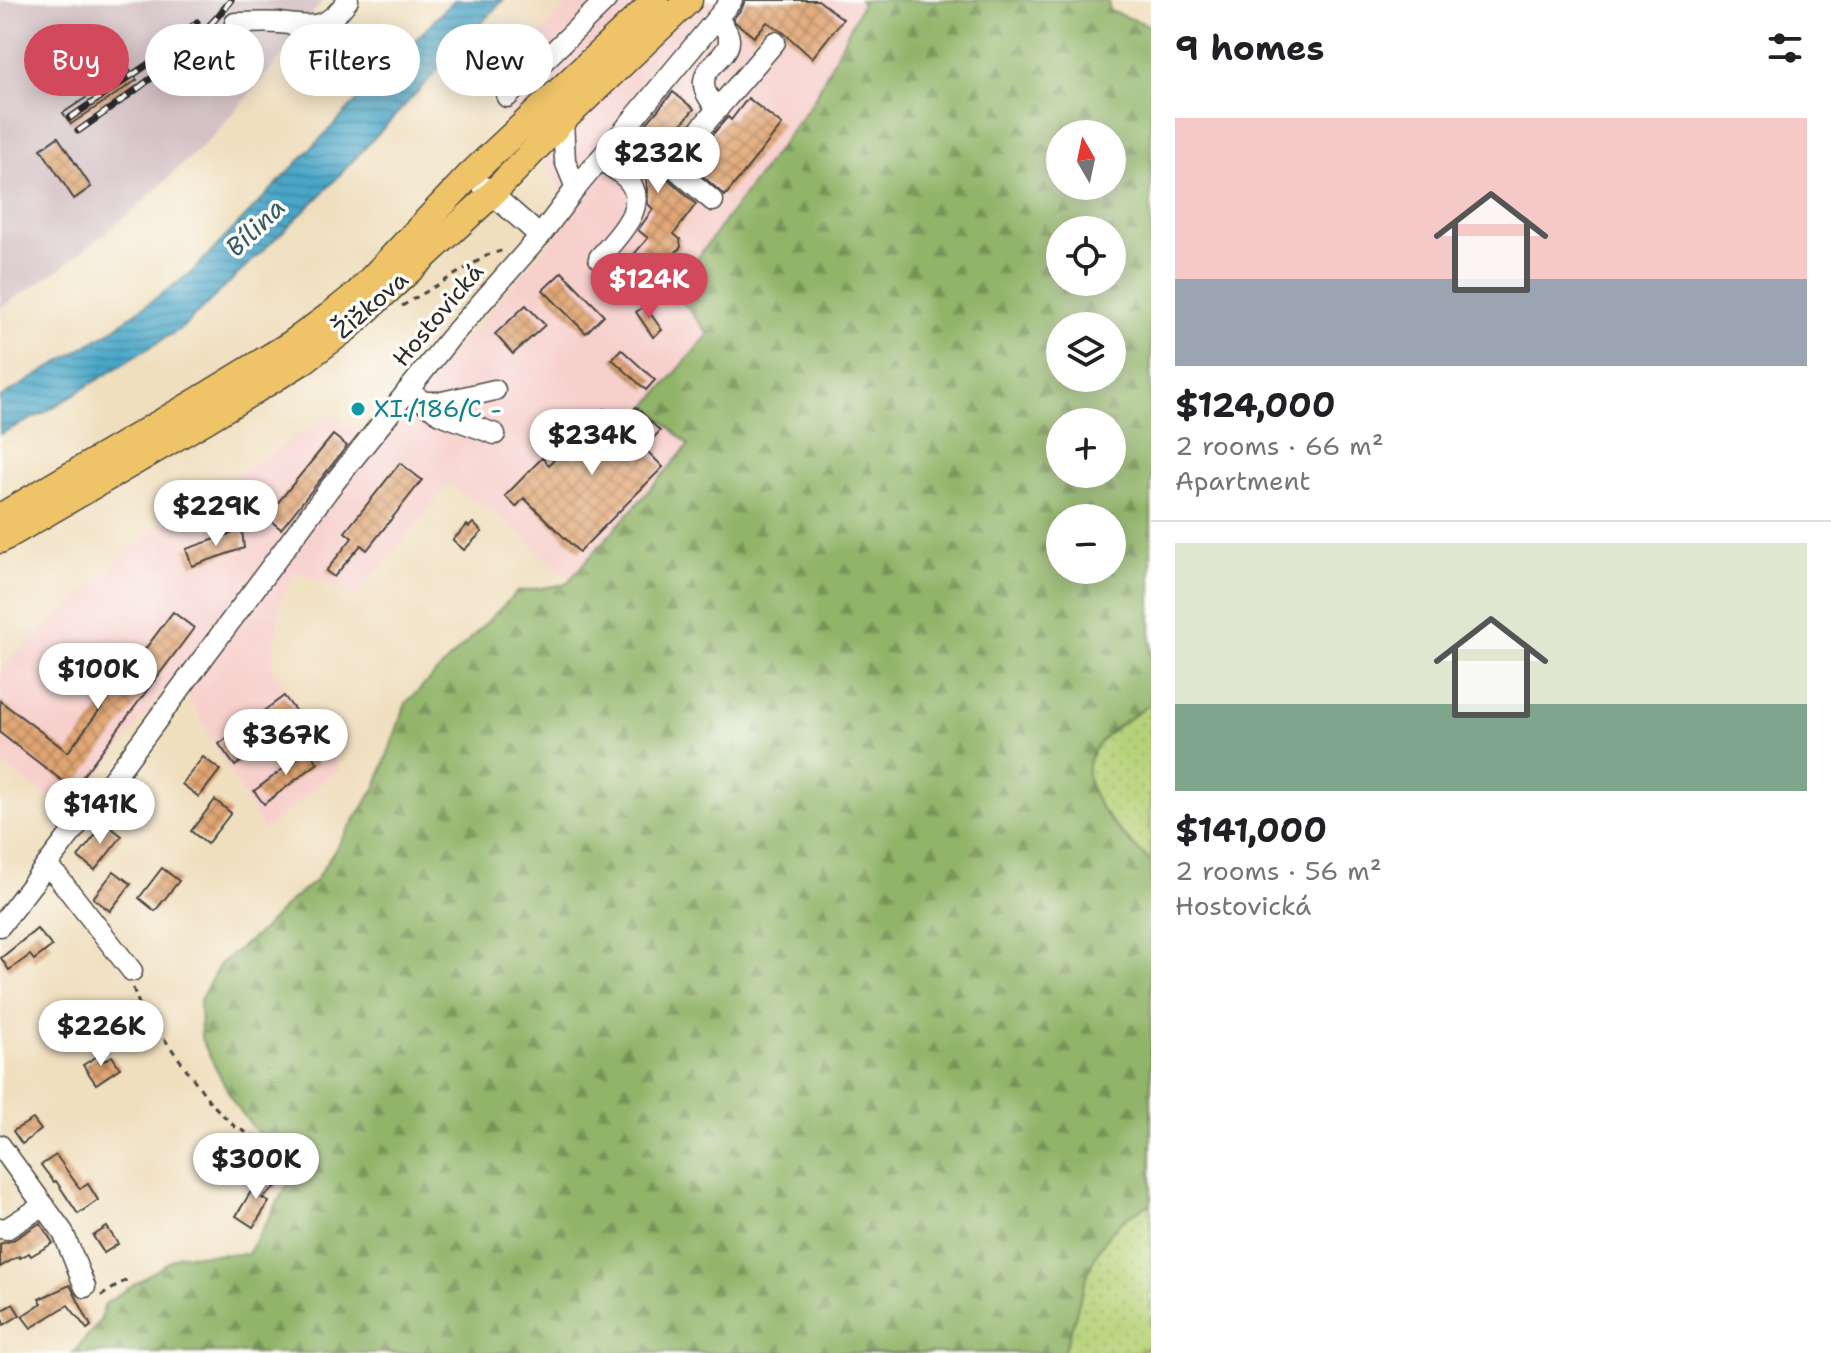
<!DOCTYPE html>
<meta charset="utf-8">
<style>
:root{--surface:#fff;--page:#f6f6f6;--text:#202124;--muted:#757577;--line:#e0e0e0;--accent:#d1495b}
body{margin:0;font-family:"Shantell Sans",sans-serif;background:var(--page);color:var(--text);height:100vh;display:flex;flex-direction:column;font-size:30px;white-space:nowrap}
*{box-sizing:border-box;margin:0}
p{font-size:26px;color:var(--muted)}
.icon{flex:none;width:44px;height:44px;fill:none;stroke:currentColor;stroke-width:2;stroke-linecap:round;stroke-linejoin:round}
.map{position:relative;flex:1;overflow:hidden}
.panel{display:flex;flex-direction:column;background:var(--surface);width:680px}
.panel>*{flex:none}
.banner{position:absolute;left:24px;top:24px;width:760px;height:72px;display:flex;gap:16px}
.needle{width:52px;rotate:351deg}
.tools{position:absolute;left:1046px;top:120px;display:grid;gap:16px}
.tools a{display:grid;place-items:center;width:80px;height:80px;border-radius:50%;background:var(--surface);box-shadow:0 4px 20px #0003;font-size:40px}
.price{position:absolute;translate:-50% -68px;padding:0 18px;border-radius:28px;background:#fff;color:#222;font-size:26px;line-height:52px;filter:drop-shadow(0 2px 4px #0008)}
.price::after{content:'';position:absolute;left:50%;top:48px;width:24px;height:18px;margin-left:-12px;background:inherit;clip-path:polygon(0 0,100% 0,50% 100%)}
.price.active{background:var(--accent);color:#fff}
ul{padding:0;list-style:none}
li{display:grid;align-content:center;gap:16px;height:424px;padding:0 24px}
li+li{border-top:2px solid var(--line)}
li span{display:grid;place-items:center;height:248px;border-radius:0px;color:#555}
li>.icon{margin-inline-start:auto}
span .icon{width:144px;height:144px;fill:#fffc;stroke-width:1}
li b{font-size:34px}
h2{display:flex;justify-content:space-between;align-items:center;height:96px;padding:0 24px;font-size:34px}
.tag{padding:0 28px;border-radius:36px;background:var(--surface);box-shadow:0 4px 20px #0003;font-size:28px;line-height:72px}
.tag.active{background:var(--accent);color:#fff}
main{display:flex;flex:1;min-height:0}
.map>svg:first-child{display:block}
.built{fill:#f7d0cd}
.industrial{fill:#d2bec3}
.green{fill:url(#green-dots);stroke:#707e52;stroke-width:2}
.forest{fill:url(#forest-firs);stroke:#5e704a;stroke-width:2;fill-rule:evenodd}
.water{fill:url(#water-rules);stroke:#3a6879;stroke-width:2}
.building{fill:url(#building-cross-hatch)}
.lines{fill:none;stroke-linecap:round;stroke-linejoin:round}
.minor-casing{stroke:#494641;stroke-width:23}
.major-casing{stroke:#494641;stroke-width:29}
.path{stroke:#494641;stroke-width:3;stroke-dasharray:6 6;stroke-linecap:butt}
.minor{stroke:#fff;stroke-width:20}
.major{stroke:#efc469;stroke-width:26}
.rail-casing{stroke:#2b2b2b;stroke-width:7}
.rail{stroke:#fdfcf7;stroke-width:4;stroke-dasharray:12;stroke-linecap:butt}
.culture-dot{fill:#0f9aa8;stroke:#fdfcf7;stroke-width:3}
.labels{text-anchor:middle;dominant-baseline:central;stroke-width:7;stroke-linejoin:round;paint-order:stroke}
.street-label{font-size:24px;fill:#2b2b2b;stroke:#fdfcf7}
.culture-label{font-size:24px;fill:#0d838f;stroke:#fdfcf7;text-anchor:start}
.water-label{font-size:26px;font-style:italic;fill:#375c69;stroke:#fdfcf7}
</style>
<main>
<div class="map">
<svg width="1151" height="1353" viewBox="0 0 1151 1353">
<defs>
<pattern id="green-dots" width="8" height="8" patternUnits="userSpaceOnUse" patternTransform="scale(2)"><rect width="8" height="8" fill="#b6d278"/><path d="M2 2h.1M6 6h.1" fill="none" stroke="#9db468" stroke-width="1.8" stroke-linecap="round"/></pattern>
<pattern id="forest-firs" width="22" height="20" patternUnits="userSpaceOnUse" patternTransform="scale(2)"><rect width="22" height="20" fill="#90b468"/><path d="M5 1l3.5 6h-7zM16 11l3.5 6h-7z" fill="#769356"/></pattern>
<pattern id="water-rules" width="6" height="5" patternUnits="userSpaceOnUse" patternTransform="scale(2)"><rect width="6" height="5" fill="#48a6c7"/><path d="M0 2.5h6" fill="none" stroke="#3c87a2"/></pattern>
<pattern id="building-cross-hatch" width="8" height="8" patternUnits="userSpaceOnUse" patternTransform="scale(2)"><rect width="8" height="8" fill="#e1a573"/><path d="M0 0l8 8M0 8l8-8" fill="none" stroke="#b7875f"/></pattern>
</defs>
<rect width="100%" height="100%" fill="#fdfcf7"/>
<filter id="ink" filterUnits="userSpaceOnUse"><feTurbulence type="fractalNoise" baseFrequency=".0125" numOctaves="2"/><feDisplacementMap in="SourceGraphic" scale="16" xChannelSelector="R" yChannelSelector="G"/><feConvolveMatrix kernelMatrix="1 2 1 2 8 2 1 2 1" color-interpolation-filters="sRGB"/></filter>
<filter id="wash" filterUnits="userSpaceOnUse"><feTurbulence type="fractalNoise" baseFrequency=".006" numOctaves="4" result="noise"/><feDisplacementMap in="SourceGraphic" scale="32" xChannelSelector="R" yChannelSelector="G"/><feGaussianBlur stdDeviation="1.8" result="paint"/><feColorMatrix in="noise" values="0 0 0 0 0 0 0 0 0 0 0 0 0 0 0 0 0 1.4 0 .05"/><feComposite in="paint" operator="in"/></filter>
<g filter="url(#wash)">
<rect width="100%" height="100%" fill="#f0dfbf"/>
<path class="built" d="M571,0H860L862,4L812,103L703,250L675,293L710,334L690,445L570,579L498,516L449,484L357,597L296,572L281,600L272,667L340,769L263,830L176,675L70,813L0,762V667L169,516L331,415L380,442L409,411L449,357L577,212L544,165L487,92Z"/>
<path class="industrial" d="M0,0H323L274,66L215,134L135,209L61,268L0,308Z"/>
<g class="green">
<path d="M1151,704V862C1127,840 1076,794 1090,758C1099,734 1131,718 1151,704Z"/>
<path d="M1151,1204V1345L1138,1353H1063C1086,1294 1084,1232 1151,1204Z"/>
</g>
<path class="forest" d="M860,0H1108L1110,11L1151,26V704C1131,718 1099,734 1090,758C1076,794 1127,840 1151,862V1204C1084,1232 1086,1294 1063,1353H73L100,1321L105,1304L179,1255L248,1254L292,1177L234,1103L201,1039L200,1000L220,964L261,931L291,900L314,882L376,787L406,703L517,592L566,584L689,445L647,406L709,334L675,293L703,250L812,103L862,4ZM1060,134H1112V186H1060ZM1060,230H1112V282H1060ZM1060,326H1112V378H1060ZM1060,422H1112V474H1060ZM1060,518H1112V570H1060Z"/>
<path class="water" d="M454,0H503L319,197L183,327L42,414L0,434V398L109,332L192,272Z"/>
<g id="blocks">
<g class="building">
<path d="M745,0H818L843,19L812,58L783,32L767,22L754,37L735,22L733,19L742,8Z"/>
<path d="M129,69L137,80L71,124L63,113Z"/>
<path d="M673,92L694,109L680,126L683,128L654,166L696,204L674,234L680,239L681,247L669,260L677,267L662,285L649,274L635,290L617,274L648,238L638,230L653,209L648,204L646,176L620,155Z"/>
<path d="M748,98L782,125L725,196L688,163L725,120L728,117L731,120Z"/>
<path d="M58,137L91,187L74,199L41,149Z"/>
<path d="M562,272L604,315L586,333L543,290Z"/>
<path d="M526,305L545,325L513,354L495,334Z"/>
<path d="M645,306L662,330L653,337L636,312Z"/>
<path d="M621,349L655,380L646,390L612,359Z"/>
<path d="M636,407L660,431L644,448L663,467L579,552L524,498L516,507L505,496L542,458L549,465L604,409L620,424Z"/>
<path d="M333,435L347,446L281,529L266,517Z"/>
<path d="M400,463L422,480L367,550L361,545L334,577L326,571L352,538L345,532Z"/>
<path d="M473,523L482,532L464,550L453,540L467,525L469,527Z"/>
<path d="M242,530L244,548L192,566L186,549Z"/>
<path d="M173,612L194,628L73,789L0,733V701L68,752Z"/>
<path d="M284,696L303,721L291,730L288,726L235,766L219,744Z"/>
<path d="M308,750L318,763L264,804L254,791Z"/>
<path d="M203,757L220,770L199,797L182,784Z"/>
<path d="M215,800L231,813L207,844L191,831Z"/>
<path d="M105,823L122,836L95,870L78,857Z"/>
<path d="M162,868L179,881L155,911L139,898Z"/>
<path d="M114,871L131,884L110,911L93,898Z"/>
<path d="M37,929L52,946L34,960L30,955L9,970L1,958Z"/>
<path d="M99,1055L104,1061L112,1056L120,1068L96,1084L83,1065Z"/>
<path d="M33,1119L41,1130L22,1144L13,1131Z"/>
<path d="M56,1155L80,1189L88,1184L98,1200L78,1214L56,1181L54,1182L41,1165Z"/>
<path d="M263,1172L277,1186L262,1198L269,1202L253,1227L236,1216Z"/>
<path d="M40,1223L53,1243L31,1256L29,1253L20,1258L19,1256L0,1267V1244L13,1240Z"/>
<path d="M107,1227L118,1244L104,1253L93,1236Z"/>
<path d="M70,1285L91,1326L87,1329L68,1305L31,1328L22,1316L42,1303L39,1299Z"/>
<path d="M13,1304L20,1315L4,1325L0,1311Z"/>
</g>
</g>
</g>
<g filter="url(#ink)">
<use href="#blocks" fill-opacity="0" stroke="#494641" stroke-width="2"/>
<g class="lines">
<defs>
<g id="minor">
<path d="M717,19C760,61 671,61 718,109"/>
<path d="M235,23C250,23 265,22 280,23C315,27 326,30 348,0"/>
<path d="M507,97L606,0"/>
<path d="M563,120L565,161L576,188"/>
<path d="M483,186L540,236"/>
<path d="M713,201L670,164L775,42"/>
<path d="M599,258C616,238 653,204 626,178C619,171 609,165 600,159"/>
<path d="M407,391L424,402H442L495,390"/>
<path d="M424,402L440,414L495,434"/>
<path d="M46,866L58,877L132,971"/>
<path d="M0,926L125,763L329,489L450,338L540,236L576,188L732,0"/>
<path d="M0,1145L63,1232L85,1287"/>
<path d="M0,1228L6,1229L44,1205"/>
</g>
<g id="major">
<path d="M0,517L196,402L291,344L328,317L358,293L470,175L656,0"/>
<path d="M0,540L206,420L303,361L347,328L492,194L563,120L689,0"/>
</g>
</defs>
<use href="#minor" class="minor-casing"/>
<use href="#major" class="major-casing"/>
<g class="path">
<path d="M402,306L488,255L504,250"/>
<path d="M133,988L139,1004L211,1103L235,1127L266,1142"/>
<path d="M101,1296L131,1277"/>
</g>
<use href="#minor" class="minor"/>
<use href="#major" class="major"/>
<defs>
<g id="rail">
<path d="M70,118L157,58L197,22"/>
<path d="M78,131C134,92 189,55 231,0"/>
</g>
</defs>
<use href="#rail" class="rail-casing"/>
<use href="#rail" class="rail"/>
</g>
</g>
<circle class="culture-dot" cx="358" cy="409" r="8"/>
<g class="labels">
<g class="street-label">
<text transform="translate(371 305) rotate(-41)">Žižkova</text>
<text transform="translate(438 315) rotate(-50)">Hostovická</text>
</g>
<g class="culture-label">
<text x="374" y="409">XI./186/C -</text>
</g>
<g class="water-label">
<text transform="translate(255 227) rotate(-44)">Bílina</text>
</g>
</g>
</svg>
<div class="tools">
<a><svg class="needle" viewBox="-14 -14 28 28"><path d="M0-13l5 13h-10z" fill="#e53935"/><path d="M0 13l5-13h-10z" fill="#757577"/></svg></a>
<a><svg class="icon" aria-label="locate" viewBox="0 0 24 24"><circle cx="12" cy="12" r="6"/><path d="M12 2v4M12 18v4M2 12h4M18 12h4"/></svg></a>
<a><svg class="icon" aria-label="layers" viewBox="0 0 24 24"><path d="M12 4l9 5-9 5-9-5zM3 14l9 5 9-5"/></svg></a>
<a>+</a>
<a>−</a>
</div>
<b class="price" style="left:658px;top:195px">$232K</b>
<b class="price active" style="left:649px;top:321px">$124K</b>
<b class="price" style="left:592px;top:477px">$234K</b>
<b class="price" style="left:216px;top:548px">$229K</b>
<b class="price" style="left:98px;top:711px">$100K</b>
<b class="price" style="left:286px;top:777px">$367K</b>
<b class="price" style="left:100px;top:846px">$141K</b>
<b class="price" style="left:101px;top:1068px">$226K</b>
<b class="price" style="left:256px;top:1201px">$300K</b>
<div class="banner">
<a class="tag active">Buy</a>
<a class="tag">Rent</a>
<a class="tag">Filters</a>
<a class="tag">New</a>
</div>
</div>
<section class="panel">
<h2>9 homes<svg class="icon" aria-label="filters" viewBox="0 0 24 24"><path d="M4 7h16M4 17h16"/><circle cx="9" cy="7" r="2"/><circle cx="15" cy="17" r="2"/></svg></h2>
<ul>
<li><span style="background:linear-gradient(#f6c9c9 65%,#9aa5b1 0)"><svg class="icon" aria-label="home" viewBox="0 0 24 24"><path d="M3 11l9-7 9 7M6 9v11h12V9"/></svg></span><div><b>$124,000</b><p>2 rooms · 66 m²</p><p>Apartment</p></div></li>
<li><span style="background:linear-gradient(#dfe7d0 65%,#7fa58c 0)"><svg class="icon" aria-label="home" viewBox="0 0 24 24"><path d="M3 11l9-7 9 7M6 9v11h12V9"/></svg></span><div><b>$141,000</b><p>2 rooms · 56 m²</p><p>Hostovická</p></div></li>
</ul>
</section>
</main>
